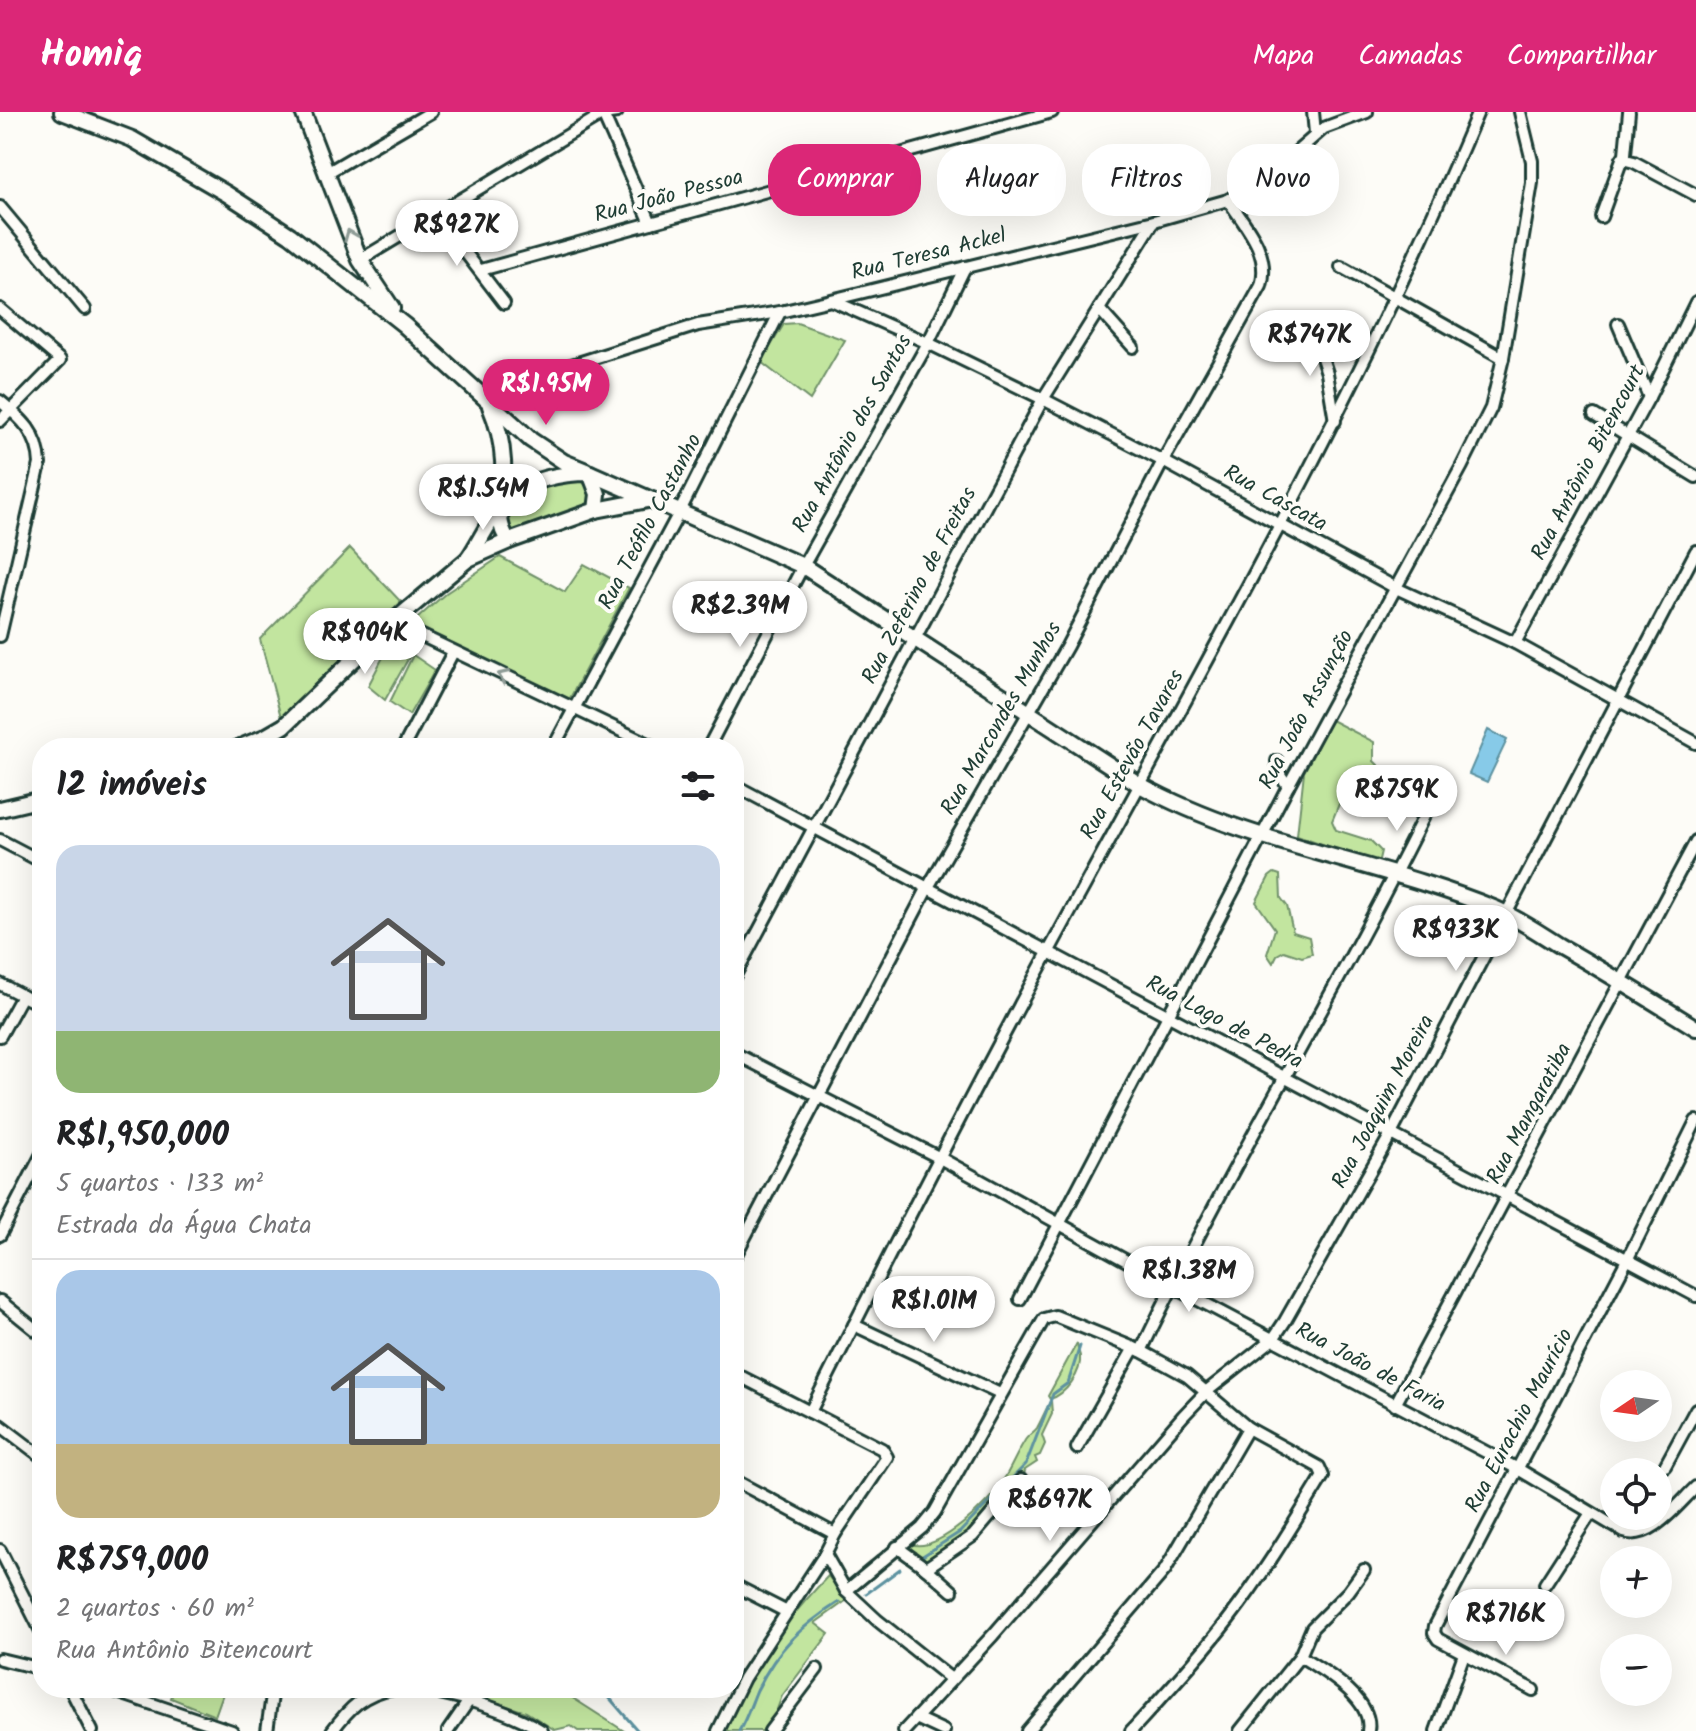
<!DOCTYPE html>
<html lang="pt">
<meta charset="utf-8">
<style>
:root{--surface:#fff;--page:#f6f6f6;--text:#202124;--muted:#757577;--line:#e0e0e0;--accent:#db2777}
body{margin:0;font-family:Kalam,sans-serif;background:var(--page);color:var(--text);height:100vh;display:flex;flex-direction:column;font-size:30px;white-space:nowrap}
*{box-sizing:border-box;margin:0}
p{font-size:26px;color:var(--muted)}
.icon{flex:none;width:44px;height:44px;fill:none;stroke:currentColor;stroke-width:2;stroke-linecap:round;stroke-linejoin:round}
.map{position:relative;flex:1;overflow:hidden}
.sheet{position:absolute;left:32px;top:626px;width:712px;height:960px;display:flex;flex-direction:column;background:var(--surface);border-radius:32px;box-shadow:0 8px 32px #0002}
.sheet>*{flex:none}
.hud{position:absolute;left:768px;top:32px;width:760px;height:72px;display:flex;gap:16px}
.needle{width:52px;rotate:257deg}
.controls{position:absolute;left:1600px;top:1258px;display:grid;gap:16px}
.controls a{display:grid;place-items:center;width:72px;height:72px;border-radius:50%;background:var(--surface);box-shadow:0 8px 32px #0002;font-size:40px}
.price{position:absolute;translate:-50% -68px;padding:0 18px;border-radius:28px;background:#fff;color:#222;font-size:26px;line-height:52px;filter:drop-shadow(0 2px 4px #0008)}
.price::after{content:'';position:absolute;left:50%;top:48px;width:24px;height:18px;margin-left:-12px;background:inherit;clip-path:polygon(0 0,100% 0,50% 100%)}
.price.on{background:var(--accent);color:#fff}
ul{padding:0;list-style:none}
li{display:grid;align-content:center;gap:16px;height:424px;padding:0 24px}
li+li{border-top:2px solid var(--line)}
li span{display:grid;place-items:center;height:248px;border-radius:24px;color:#555}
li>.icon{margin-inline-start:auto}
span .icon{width:144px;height:144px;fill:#fffc;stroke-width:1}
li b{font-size:34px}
h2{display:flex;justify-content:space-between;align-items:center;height:96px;padding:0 24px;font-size:34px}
.tag{padding:0 28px;border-radius:32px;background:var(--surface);box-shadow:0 8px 32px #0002;font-size:28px;line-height:72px}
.tag.on{background:var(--accent);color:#fff}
header{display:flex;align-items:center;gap:48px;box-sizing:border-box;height:112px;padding:0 40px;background:var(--accent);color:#fff}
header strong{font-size:38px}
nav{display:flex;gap:44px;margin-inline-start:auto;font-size:28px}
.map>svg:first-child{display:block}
.green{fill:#c2e59f;stroke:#70916a;stroke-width:2}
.water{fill:#87cae8;stroke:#5d92a0;stroke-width:2}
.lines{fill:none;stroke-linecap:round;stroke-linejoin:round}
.stream{stroke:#5d92a0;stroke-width:3}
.street-casing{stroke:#1f3d34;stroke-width:16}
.secondary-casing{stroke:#1f3d34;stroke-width:20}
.street{stroke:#fdfcf7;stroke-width:10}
.secondary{stroke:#fdfcf7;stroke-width:14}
.oneway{stroke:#8e9c96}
.labels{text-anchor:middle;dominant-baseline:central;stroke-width:8;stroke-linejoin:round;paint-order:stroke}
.street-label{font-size:22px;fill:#1f3d34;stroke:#fdfcf7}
</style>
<header>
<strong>Homiq</strong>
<nav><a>Mapa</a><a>Camadas</a><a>Compartilhar</a></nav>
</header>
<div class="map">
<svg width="1696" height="1619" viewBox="0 0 1696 1619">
<rect width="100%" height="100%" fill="#fdfcf7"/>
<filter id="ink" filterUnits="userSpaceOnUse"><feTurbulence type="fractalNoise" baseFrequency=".0125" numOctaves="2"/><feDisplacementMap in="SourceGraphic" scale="16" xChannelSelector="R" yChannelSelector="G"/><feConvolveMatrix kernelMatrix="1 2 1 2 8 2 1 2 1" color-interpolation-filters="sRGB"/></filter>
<g filter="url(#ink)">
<g class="green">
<path d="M797,211L845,228L810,288L761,250L784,212Z"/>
<path d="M565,369L583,370L590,380V392L514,420L507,409C513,380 538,376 565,369Z"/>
<path d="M350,436L401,490L281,605L260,527Z"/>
<path d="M500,445L565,480L584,452L629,476L569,588L410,513L446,481Z"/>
<path d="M392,528L412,540L385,588L368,574Z"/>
<path d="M413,543L435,558L409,603L390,590Z"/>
<path d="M1331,608L1374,630V649L1388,663L1382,678L1357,667L1348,670L1332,709L1336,718L1371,729L1381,739L1378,752L1297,723L1304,660Z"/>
<path d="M1274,761L1280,763L1281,786L1287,794L1293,820L1309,825L1312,842L1302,845L1284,839L1277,843L1273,851L1267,842L1275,817L1256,790L1269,765Z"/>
<path d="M1077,1231C1077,1236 1079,1240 1080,1244C1082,1261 1065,1283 1050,1287L1048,1284Z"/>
<path d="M1051,1288L1052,1302L1042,1323L1045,1332L1040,1343L1035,1345L1037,1350L1025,1358L1024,1364L983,1410L928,1447L924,1449L909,1438L911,1432C937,1442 992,1389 1004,1367C1011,1356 1017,1341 1024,1330C1027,1324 1033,1321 1037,1316C1042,1307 1046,1297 1051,1288Z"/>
<path d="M828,1464L847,1488L815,1511L829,1522L782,1584L773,1608L765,1619H724C745,1561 786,1508 828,1464Z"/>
<path d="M175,1576H225L215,1604L171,1586Z"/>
<path d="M465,1576H557L624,1619H578L571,1614L555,1618L526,1600L472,1583Z"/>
</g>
<path class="water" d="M1488,618L1507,628L1487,670L1469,662Z"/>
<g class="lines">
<g class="stream">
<path d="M921,1445L960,1420L1026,1352L1053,1282L1068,1271L1080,1234"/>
<path d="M866,1482L900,1457"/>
<path d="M601,1576L638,1619"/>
<path d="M739,1619C747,1606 751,1592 757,1578C778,1536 800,1515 839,1490"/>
</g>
<defs>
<g id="street">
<path d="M602,0L651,111"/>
<path d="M1313,0L1315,21"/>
<path d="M1629,0L1625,42L1622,47L1634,50L1696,83"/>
<path d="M325,62L431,0"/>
<path d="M0,95L85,197"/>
<path d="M436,102L504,191"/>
<path d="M1601,105L1622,47"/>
<path d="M360,148L603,2L617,0"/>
<path d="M1341,155L1503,246"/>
<path d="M481,158L1052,0"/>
<path d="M831,188L928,231L1043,287L1163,349L1396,476L1515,531L1696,631"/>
<path d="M0,197L60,248L0,309"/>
<path d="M1099,197L1133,235"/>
<path d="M1618,212L1649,285"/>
<path d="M1312,215L1327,261L1335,309"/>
<path d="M480,282L698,213L780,200L831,188L1154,109L1228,88L1277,57L1324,16L1367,0"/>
<path d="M0,289C22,307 39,322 40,352L0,524"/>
<path d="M1594,303L1696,365"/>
<path d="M393,510L657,636"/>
<path d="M1515,531L1649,285L1696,190"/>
<path d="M403,636L453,540"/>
<path d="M553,636L680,399L780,200"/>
<path d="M708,636L803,454L928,231L965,155"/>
<path d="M1277,649L1279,661L1288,674"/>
<path d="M734,673L1696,1184"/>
<path d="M0,728L42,750"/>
<path d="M734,865L1043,287L1154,109"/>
<path d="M0,872L42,894"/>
<path d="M0,924L22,884"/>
<path d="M734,941L940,1046L1172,1174L1518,1357L1624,1420C1651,1429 1678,1392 1696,1375"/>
<path d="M0,1123L42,1042"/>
<path d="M734,1146L927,777L1067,534L1163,349L1261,174C1271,141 1245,113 1228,88"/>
<path d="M1020,1187L1288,674L1462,354L1491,296L1503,246L1532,71V49L1520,0"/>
<path d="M0,1189L42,1223"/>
<path d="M854,1213L1000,1282"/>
<path d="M1141,1239C1229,1054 1338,879 1429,694"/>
<path d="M1395,1293L1696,729"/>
<path d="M810,1300C888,1145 967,989 1050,837C1200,561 1356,289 1478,0"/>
<path d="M0,1313L42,1345"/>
<path d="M1077,1336L1134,1236"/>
<path d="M1665,1354L1696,1297"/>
<path d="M734,1368L835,1422"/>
<path d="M897,1435L926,1456L952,1479"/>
<path d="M0,1438L42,1521"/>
<path d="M825,1442L846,1479L877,1508L951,1567"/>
<path d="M926,1456L973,1424L1021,1368"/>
<path d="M1545,1472L1591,1401"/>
<path d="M734,1473L787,1500"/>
<path d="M846,1479L922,1416L935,1400L1044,1207L1055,1204L1141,1239L1187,1264L1248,1316L1319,1355L1323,1364C1293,1413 1263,1463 1228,1508C1198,1547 1164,1583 1131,1619"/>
<path d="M1300,1544C1324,1559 1374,1587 1368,1619"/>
<path d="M0,1547L42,1557"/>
<path d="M70,1576L92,1619"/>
<path d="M105,1576L232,1619"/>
<path d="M409,1576C448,1580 510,1598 542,1619"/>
<path d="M1533,1578L1438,1527L1434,1521L1435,1514L1627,1148L1696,1009"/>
<path d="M916,1606L944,1619"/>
<path d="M267,1619L273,1576"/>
<path d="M332,1619C349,1596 364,1581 393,1576"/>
<path d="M448,1619L468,1590"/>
<path d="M718,1619L744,1566L825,1442L835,1422L887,1345L882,1337L734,1261"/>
<path d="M770,1619L817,1557"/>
<path d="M904,1619L993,1523L1183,1304L1207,1279L1273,1227L1285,1209L1391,1022L1696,439"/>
<path d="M1027,1619L1165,1458L1248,1316"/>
<path d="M1240,1619L1300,1544L1312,1516L1348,1480L1364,1458"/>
<path d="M1436,1619L1464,1542"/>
</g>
<g id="secondary">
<path d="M62,0L132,27L227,82L290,123L404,213L531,328L564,350L586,359"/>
<path d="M303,0L360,148L392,196"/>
<path d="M490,294C498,313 502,330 503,349C505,375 491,407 509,429"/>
<path d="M590,361L598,382L596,398"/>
<path d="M468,447C481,428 491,404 506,388C526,367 563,361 590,361L803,454L1140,673C1251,734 1379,749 1496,797C1519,807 1539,821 1560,834C1606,860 1651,888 1696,916"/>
<path d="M238,636L265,625L284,614L393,510L468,447L509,429L596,398L648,388"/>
<path d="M0,697L42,687"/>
</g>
</defs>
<use href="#street" class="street-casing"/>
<use href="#secondary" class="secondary-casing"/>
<use href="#street" class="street"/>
<use href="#secondary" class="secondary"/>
</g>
<defs><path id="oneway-chevron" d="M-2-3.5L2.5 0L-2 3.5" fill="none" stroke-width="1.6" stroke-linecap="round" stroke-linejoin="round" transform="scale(2)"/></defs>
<g class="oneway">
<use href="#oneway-chevron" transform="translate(350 123) rotate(-112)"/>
<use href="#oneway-chevron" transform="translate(503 564) rotate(-155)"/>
</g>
</g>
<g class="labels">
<g class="street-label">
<text transform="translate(669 85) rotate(-15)">Rua João Pessoa</text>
<text transform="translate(929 143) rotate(-14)">Rua Teresa Ackel</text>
<text transform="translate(853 322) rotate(-61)">Rua Antônio dos Santos</text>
<text transform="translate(1589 351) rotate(-62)">Rua Antônio Bitencourt</text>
<text transform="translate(1275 387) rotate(29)">Rua Cascata</text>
<text transform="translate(651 410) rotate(-62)">Rua Teófilo Castanho</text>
<text transform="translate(920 474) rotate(-62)">Rua Zeferino de Freitas</text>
<text transform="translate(1307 598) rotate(-62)">Rua João Assunção</text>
<text transform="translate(1002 607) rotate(-60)">Rua Marcondes Munhos</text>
<text transform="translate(1133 643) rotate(-61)">Rua Estevão Tavares</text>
<text transform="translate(1224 911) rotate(28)">Rua Lago de Pedra</text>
<text transform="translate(1384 990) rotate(-62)">Rua Joaquim Moreira</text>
<text transform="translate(1530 1002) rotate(-62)">Rua Mangaratiba</text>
<text transform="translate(1370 1256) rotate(28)">Rua João de Faria</text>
<text transform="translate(1520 1309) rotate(-62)">Rua Eurachio Maurício</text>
</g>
</g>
</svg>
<div class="controls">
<a><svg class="needle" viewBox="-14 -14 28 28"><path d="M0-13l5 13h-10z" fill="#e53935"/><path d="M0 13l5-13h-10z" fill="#757577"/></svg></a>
<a><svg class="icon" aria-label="locate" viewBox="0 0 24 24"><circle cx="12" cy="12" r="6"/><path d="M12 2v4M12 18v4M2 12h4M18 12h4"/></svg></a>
<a>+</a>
<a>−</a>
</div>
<b class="price" style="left:457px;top:156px">R$927K</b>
<b class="price" style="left:1310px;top:266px">R$747K</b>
<b class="price on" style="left:546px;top:315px">R$1.95M</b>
<b class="price" style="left:483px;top:420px">R$1.54M</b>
<b class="price" style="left:740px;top:537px">R$2.39M</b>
<b class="price" style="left:365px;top:564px">R$904K</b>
<b class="price" style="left:1397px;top:721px">R$759K</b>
<b class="price" style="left:1456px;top:861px">R$933K</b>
<b class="price" style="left:1189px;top:1202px">R$1.38M</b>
<b class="price" style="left:934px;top:1232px">R$1.01M</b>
<b class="price" style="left:1050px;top:1431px">R$697K</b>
<b class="price" style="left:1506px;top:1545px">R$716K</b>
<div class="hud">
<a class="tag on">Comprar</a>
<a class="tag">Alugar</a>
<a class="tag">Filtros</a>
<a class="tag">Novo</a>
</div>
<section class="sheet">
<h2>12 imóveis<svg class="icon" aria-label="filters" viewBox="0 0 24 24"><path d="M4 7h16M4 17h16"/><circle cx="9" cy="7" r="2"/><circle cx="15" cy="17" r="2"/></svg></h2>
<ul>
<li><span style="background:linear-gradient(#c9d6e8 75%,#8fb573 0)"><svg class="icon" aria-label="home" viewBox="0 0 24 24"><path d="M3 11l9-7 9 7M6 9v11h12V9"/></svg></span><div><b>R$1,950,000</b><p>5 quartos · 133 m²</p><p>Estrada da Água Chata</p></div></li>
<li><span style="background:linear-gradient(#a9c7e8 70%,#c2b280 0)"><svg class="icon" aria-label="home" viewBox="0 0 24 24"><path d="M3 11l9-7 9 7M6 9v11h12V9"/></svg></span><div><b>R$759,000</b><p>2 quartos · 60 m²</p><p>Rua Antônio Bitencourt</p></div></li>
</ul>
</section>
</div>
